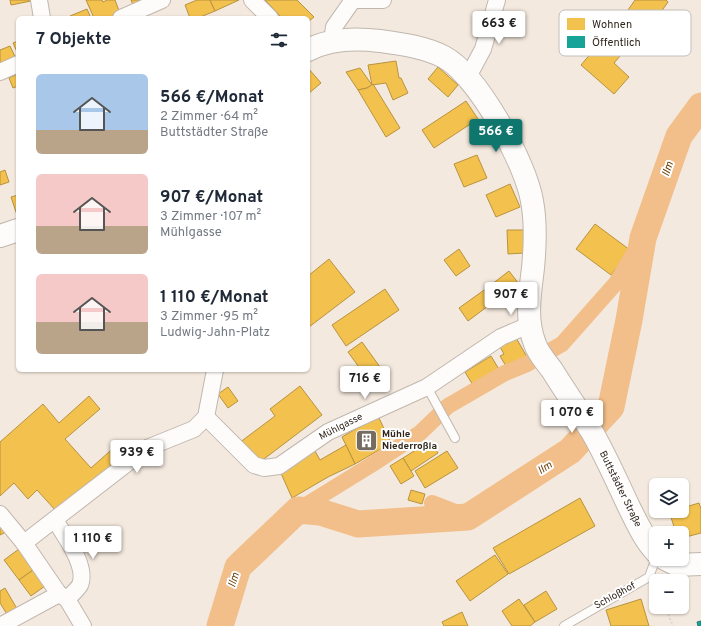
<!DOCTYPE html>
<html lang="de">
<meta charset="utf-8">
<style>
:root{--surface:#fff;--page:#f6f6f7;--text:#1f2937;--muted:#747a83;--accent:#0f766e}
body{margin:0;font-family:Overpass,sans-serif;background:var(--page);color:var(--text);height:100vh;display:flex;flex-direction:column;font-size:15px;white-space:nowrap}
*{box-sizing:border-box;margin:0}
p{font-size:13px;color:var(--muted)}
.icon{flex:none;width:22px;height:22px;fill:none;stroke:currentColor;stroke-width:2;stroke-linecap:round;stroke-linejoin:round}
.map{position:relative;flex:1;overflow:hidden}
.side{position:absolute;left:16px;top:16px;width:294px;height:356px;display:flex;flex-direction:column;background:var(--surface);border-radius:6px;box-shadow:0 1px 3px #0004}
.side>*{flex:none}
.buttons{position:absolute;left:649px;top:478px;display:grid;gap:8px}
.buttons a{display:grid;place-items:center;width:40px;height:40px;border-radius:6px;background:var(--surface);box-shadow:0 1px 3px #0004;font-size:20px}
.price{position:absolute;translate:-50% -34px;padding:0 9px;border-radius:4px;background:#fff;color:#222;font-size:13px;line-height:26px;filter:drop-shadow(0 1px 2px #0008)}
.price::after{content:'';position:absolute;left:50%;top:24px;width:12px;height:9px;margin-left:-6px;background:inherit;clip-path:polygon(0 0,100% 0,50% 100%)}
.price.selected{background:var(--accent);color:#fff}
ul{padding:0;list-style:none}
li{display:flex;align-items:center;gap:12px;height:100px;padding:0 20px}
li span{display:grid;place-items:center;flex:none;width:112px;height:80px;border-radius:6px;color:#555}
li>.icon{margin-inline-start:auto}
span .icon{width:48px;height:48px;fill:#fffc;stroke-width:1}
li b{font-size:17px}
h2{display:flex;justify-content:space-between;align-items:center;height:48px;padding:0 20px;font-size:17px}
.map>svg:first-child{display:block}
.homes{fill:#f2c14e;stroke:#b8933f}
.public{fill:#17a398;stroke:#1f7e73}
.lines{fill:none;stroke-linecap:round;stroke-linejoin:round}
.canal{stroke:#f2be89;stroke-width:16}
.river{stroke:#f2be89;stroke-width:27}
.service-casing{stroke:#c0b7ae;stroke-width:10}
.minor-casing{stroke:#c0b7ae;stroke-width:18}
.secondary-casing{stroke:#c0b7ae;stroke-width:24}
.path{stroke:#dddad6;stroke-width:2.5;stroke-dasharray:2 2;stroke-linecap:butt}
.service{stroke:#fdfcfa;stroke-width:8}
.minor{stroke:#fdfcfa;stroke-width:16}
.secondary{stroke:#fdfcfa;stroke-width:22}
.labels{text-anchor:middle;dominant-baseline:central;stroke-width:4;stroke-linejoin:round;paint-order:stroke}
.street-label{font-size:10px;fill:#31271d;stroke:#fff}
.poi-label{font-size:10px;font-weight:bold;fill:#31271d;stroke:#fff;text-anchor:start}
.water-label{font-size:11px;font-style:italic;fill:#6e4107;stroke:#fff}
.key{fill:#fff;stroke:#c1bebb;stroke-width:1}
.key-label{font-size:11px;fill:#31271d}
</style>
<div class="map">
<svg width="701" height="626" viewBox="0 0 701 626">
<rect width="100%" height="100%" fill="#f4e9de"/>
<g class="homes">
<path d="M10,0H31V1L11,5Z"/>
<path d="M86,0H102L103,2L107,0H115L121,16L116,18H94Z"/>
<path d="M131,0H158L135,10Z"/>
<path d="M197,0H210L215,11L198,18H190L185,5Z"/>
<path d="M210,0H239L215,11Z"/>
<path d="M265,0H297L314,17L308,22V18H282Z"/>
<path d="M635,0H666L668,2L651,26L628,10Z"/>
<path d="M87,9L91,18H71L70,16Z"/>
<path d="M610,31L628,47L614,63L629,77L614,94L581,65Z"/>
<path d="M18,41V54L13,43Z"/>
<path d="M10,46L17,61L0,64V50Z"/>
<path d="M396,61L399,78H401L408,93L393,100L386,83L372,85L368,65Z"/>
<path d="M438,67L458,85L448,97L428,79Z"/>
<path d="M308,68L321,83L308,94Z"/>
<path d="M360,68L372,85L367,88L358,90L346,72Z"/>
<path d="M18,74V86L13,88L9,78Z"/>
<path d="M373,84L400,128L386,137L358,90L367,88Z"/>
<path d="M466,101L478,119L434,148L422,130Z"/>
<path d="M477,155L487,178L464,187L454,164Z"/>
<path d="M5,170L9,182L0,185V172Z"/>
<path d="M510,184L520,207L496,217L486,195Z"/>
<path d="M18,195V218L11,197Z"/>
<path d="M595,224L630,250L611,275L576,249Z"/>
<path d="M507,230H524L525,253L508,254Z"/>
<path d="M459,249L470,266L456,276L444,260Z"/>
<path d="M329,259L355,292L309,327L308,276Z"/>
<path d="M509,271L519,284L496,300L487,288Z"/>
<path d="M487,288L496,300L468,321L459,308Z"/>
<path d="M385,289L399,310L346,346L332,325Z"/>
<path d="M515,336L527,357L507,368L500,356L504,354L499,345Z"/>
<path d="M362,342L388,378L374,388L348,352Z"/>
<path d="M491,356L500,371L474,387L465,372Z"/>
<path d="M300,386L322,415L256,465L239,443L275,416L270,409Z"/>
<path d="M228,387L238,401L228,408L218,394Z"/>
<path d="M89,396L100,409L65,439L91,468L118,444L126,452L57,512L37,490L28,499L14,483L0,496V442L43,404L59,423Z"/>
<path d="M378,416L391,443L355,464L342,437Z"/>
<path d="M430,441L438,453L411,471L403,458Z"/>
<path d="M346,445L355,464L328,477L292,498L280,471L315,451L320,460Z"/>
<path d="M447,451L458,468L425,488L415,471Z"/>
<path d="M403,458L414,476L401,484L390,466Z"/>
<path d="M411,490L425,494L422,504L408,500Z"/>
<path d="M580,498L595,526L509,574L493,548Z"/>
<path d="M699,503L701,509V533L682,538V533H676L669,511H682V508Z"/>
<path d="M0,522L6,532L0,535Z"/>
<path d="M19,549L33,570L19,580L4,560Z"/>
<path d="M495,555L508,574L470,601L456,581Z"/>
<path d="M33,570L45,586L31,596L19,580Z"/>
<path d="M5,588L20,614L10,619L0,603V591Z"/>
<path d="M546,591L557,609L535,622L524,605Z"/>
<path d="M519,599L535,622L530,626H512L502,611Z"/>
<path d="M641,599L649,626H611L606,610Z"/>
<path d="M462,612L468,626H444L442,622Z"/>
</g>
<path class="public" d="M701,621V626H698L697,622Z"/>
<g class="lines">
<g class="canal">
<path d="M432,503L468,517"/>
<path d="M298,510L371,465L420,433L448,406L505,373L527,364L562,344L616,283L643,238"/>
</g>
<path class="river" d="M220,626L238,567L298,510L320,512L358,524L468,517L570,451L611,407L629,320L643,238L679,136L701,106"/>
<defs>
<g id="service">
<path d="M427,387L455,438"/>
<path d="M564,626L649,577L656,558"/>
</g>
<g id="minor">
<path d="M39,0L42,18"/>
<path d="M252,0L270,18"/>
<path d="M353,0H383"/>
<path d="M121,18L162,0"/>
<path d="M332,42L334,27L353,0"/>
<path d="M0,72L18,64"/>
<path d="M468,77L483,49L497,0"/>
<path d="M206,417L254,465L264,468L279,466L328,432L427,387L501,337L529,325"/>
<path d="M0,514L24,543L59,594L67,599L83,626"/>
<path d="M55,520C64,535 88,566 80,585C77,590 71,595 67,599"/>
<path d="M24,543L147,448L194,429L206,417L215,370"/>
<path d="M0,626L59,594"/>
</g>
<g id="secondary">
<path d="M308,50C329,39 356,38 380,41C402,44 425,47 444,57C478,75 526,164 532,201C536,222 535,247 533,268C530,294 525,319 535,344C538,353 546,362 552,370C565,391 579,411 592,432C606,456 617,482 629,507C637,523 644,539 656,552"/>
<path d="M0,236L18,230"/>
<path d="M665,559L677,565L701,564"/>
</g>
</defs>
<use href="#service" class="service-casing"/>
<use href="#minor" class="minor-casing"/>
<use href="#secondary" class="secondary-casing"/>
<path class="path" d="M665,607L673,626"/>
<use href="#service" class="service"/>
<use href="#minor" class="minor"/>
<use href="#secondary" class="secondary"/>
</g>
<defs>
<symbol id="building-square" viewBox="-11 -11 22 22"><rect x="-9" y="-9" width="18" height="18" rx="4" fill="#756b61" stroke="#fff"/><path d="M-4-6H4V6H1V3H-1V6H-4ZM-2.5-4.3h1.7v1.8h-1.7ZM.8-4.3h1.7v1.8H.8ZM-2.5-1h1.7V.8h-1.7ZM.8-1h1.7V.8H.8Z" fill="#fff"/></symbol>
</defs>
<g fill-rule="evenodd">
<use href="#building-square" x="354" y="428" width="25" height="25"/>
</g>
<g class="labels">
<g class="street-label">
<text transform="translate(341 427) rotate(-27)">Mühlgasse</text>
<text transform="translate(620 489) rotate(64)">Buttstädter Straße</text>
<text transform="translate(615 596) rotate(-29)">Schloßhof</text>
</g>
<g class="poi-label">
<text x="382" y="434">Mühle<tspan x="382" dy="12">Niederroßla</tspan></text>
</g>
<g class="water-label">
<text transform="translate(668 169) rotate(-71)">Ilm</text>
<text transform="translate(545 468) rotate(-33)">Ilm</text>
<text transform="translate(234 580) rotate(-73)">Ilm</text>
</g>
</g>
<rect x="559" y="10" width="132" height="46" rx="6" class="key"/>
<rect x="567" y="18" width="18" height="12" fill="#f2c14e"/>
<rect x="567" y="36" width="18" height="12" fill="#17a398"/>
<g class="key-label">
<text x="592" y="28">Wohnen</text>
<text x="592" y="46">Öffentlich</text>
</g>
</svg>
<div class="buttons">
<a><svg class="icon" aria-label="layers" viewBox="0 0 24 24"><path d="M12 4l9 5-9 5-9-5zM3 14l9 5 9-5"/></svg></a>
<a>+</a>
<a>−</a>
</div>
<b class="price" style="left:499px;top:45px">663 €</b>
<b class="price selected" style="left:496px;top:153px">566 €</b>
<b class="price" style="left:511px;top:316px">907 €</b>
<b class="price" style="left:365px;top:400px">716 €</b>
<b class="price" style="left:572px;top:434px">1 070 €</b>
<b class="price" style="left:137px;top:474px">939 €</b>
<b class="price" style="left:93px;top:560px">1 110 €</b>
<section class="side">
<h2>7 Objekte<svg class="icon" aria-label="filters" viewBox="0 0 24 24"><path d="M4 7h16M4 17h16"/><circle cx="9" cy="7" r="2"/><circle cx="15" cy="17" r="2"/></svg></h2>
<ul>
<li><span style="background:linear-gradient(#a9c7e8 70%,#b9a48a 0)"><svg class="icon" aria-label="home" viewBox="0 0 24 24"><path d="M3 11l9-7 9 7M6 9v11h12V9"/></svg></span><div><b>566 €/Monat</b><p>2 Zimmer · 64 m²</p><p>Buttstädter Straße</p></div></li>
<li><span style="background:linear-gradient(#f6c9c9 65%,#b9a48a 0)"><svg class="icon" aria-label="home" viewBox="0 0 24 24"><path d="M3 11l9-7 9 7M6 9v11h12V9"/></svg></span><div><b>907 €/Monat</b><p>3 Zimmer · 107 m²</p><p>Mühlgasse</p></div></li>
<li><span style="background:linear-gradient(#f6c9c9 60%,#b9a48a 0)"><svg class="icon" aria-label="home" viewBox="0 0 24 24"><path d="M3 11l9-7 9 7M6 9v11h12V9"/></svg></span><div><b>1 110 €/Monat</b><p>3 Zimmer · 95 m²</p><p>Ludwig-Jahn-Platz</p></div></li>
</ul>
</section>
</div>
